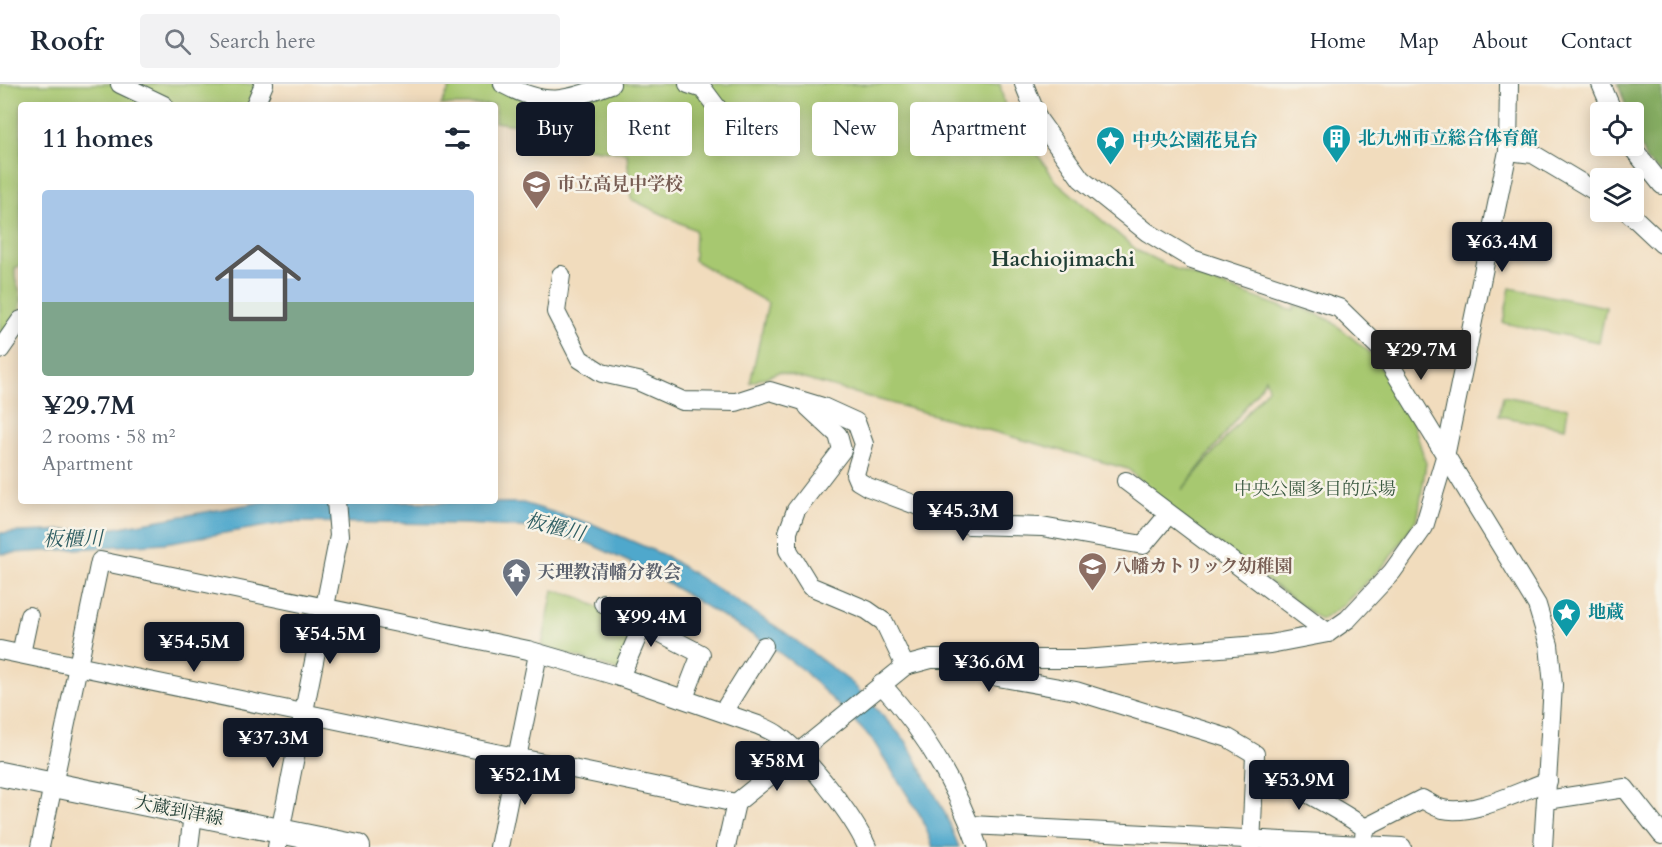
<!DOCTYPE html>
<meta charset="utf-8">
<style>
:root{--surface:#fff;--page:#f2f2f3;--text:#1f2937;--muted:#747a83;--line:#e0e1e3;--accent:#111827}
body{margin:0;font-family:Cardo,"Noto Serif JP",serif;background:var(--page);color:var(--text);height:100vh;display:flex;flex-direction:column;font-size:22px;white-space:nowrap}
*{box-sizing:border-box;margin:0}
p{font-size:20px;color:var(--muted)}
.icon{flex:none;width:33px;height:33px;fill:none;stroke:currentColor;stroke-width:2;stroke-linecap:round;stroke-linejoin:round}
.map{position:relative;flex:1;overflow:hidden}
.panel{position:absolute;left:18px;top:18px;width:480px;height:402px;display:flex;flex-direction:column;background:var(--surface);border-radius:6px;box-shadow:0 3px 15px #0003}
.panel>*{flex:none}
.hud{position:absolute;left:516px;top:18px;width:570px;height:54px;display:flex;gap:12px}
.controls{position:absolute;left:1590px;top:18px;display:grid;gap:12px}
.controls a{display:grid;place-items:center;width:54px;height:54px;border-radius:6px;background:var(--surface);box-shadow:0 3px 15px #0003;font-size:30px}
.price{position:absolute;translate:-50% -51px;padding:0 14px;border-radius:6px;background:var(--accent);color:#fff;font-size:20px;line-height:39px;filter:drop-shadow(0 2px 3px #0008)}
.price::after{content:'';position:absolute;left:50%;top:36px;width:18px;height:14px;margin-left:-9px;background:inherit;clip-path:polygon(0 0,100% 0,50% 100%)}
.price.on{background:#222;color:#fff}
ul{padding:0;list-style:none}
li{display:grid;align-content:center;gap:12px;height:318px;padding:0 24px}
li+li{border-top:2px solid var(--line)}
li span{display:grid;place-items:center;height:186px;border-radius:6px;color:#555}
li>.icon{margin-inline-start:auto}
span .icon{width:108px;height:108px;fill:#fffc;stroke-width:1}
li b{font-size:26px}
h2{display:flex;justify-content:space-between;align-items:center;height:72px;padding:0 24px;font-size:26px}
.chip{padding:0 21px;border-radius:6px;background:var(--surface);box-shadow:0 3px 15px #0003;font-size:21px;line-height:54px}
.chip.on{background:var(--accent);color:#fff}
header{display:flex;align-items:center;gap:36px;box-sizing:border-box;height:84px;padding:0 30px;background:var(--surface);border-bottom:2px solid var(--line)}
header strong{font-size:28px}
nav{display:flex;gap:33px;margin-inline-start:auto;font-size:21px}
.search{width:420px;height:54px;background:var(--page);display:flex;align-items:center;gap:15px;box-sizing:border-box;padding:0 21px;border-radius:6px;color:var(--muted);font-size:22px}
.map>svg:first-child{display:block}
.green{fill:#a7c870;stroke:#638252;stroke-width:1.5;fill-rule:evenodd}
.forest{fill:#85ac62;stroke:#52744b;stroke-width:1.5}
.water{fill:#4fa8cc;stroke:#377280;stroke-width:1.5}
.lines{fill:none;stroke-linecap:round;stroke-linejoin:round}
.minor-casing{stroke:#3e5549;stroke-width:20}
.major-casing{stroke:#3e5549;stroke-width:26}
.minor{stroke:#fff;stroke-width:18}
.major{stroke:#fff;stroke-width:24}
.labels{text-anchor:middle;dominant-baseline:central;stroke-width:5;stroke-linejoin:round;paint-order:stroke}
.culture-label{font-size:18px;font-weight:bold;fill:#0d838f;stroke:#f7f3e8;text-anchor:start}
.education-label{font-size:18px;font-weight:bold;fill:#785e54;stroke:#f7f3e8;text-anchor:start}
.park-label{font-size:18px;fill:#3a5940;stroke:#f7f3e8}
.worship-label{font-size:18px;font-weight:bold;fill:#5b616d;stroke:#f7f3e8;text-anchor:start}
.street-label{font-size:18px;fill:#1f3d34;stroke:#f7f3e8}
.water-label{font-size:20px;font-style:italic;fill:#2d5d62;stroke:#f7f3e8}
.quarter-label{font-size:21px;font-weight:bold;fill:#1f3d34;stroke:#f7f3e8}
</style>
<header>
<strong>Roofr</strong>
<div class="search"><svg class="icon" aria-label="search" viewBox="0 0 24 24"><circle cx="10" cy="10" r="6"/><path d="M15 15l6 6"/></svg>Search here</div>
<nav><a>Home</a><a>Map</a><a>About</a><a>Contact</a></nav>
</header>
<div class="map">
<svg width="1662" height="763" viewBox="0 0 1662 763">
<rect width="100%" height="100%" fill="#f7f3e8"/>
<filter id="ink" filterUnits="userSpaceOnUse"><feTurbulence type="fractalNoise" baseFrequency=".0167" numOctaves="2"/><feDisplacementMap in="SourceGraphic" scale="12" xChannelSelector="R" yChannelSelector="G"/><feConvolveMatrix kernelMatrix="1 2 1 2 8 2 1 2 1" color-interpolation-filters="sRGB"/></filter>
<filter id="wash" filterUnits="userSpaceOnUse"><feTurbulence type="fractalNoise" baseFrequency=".008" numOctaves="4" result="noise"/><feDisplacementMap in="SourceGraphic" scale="24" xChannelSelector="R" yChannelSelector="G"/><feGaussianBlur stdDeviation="1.35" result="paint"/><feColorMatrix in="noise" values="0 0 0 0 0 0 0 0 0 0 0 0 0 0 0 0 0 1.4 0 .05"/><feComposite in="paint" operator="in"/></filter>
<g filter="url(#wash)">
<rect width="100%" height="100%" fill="#f1dcbd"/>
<g class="green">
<path d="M0,0H257L248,21H21V181L15,184C14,202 19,199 21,212C24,231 11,242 0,255Z"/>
<path d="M452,0H527L567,9L580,0H1000L1005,23L1056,97L1138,167L1173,184L1293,227L1295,221L1330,236L1373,271L1412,336L1426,379L1418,433L1387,478L1342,522L1321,536L1168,423L1128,385L779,288L750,299L768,219L694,176L695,146L631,115L627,69L574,63L537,44L495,38V21H441ZM1265,294L1268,304L1182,406L1262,301Z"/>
<path d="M1510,204L1606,223L1599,258L1503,239Z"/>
<path d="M1503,312L1568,324L1565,344L1499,332Z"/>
<path d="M553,506L575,512L637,542L620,587L542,562Z"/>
</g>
<path class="forest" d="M1618,0H1662V89L1646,77L1634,42V28H1628Z"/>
<path class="water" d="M268,417L523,419L595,441L666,472L786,549L852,599L906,657L944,727L959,763H933L922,734L872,655L804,587L766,559L646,486L588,459L536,444L464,440L291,438L165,459L0,470V449L114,444Z"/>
</g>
<g filter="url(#ink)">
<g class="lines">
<defs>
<g id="minor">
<path d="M120,0L164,21"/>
<path d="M503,0C548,24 565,17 611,0"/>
<path d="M688,0L703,5L721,29V54"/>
<path d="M1024,0L1038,35L1081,95L1147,148L1192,175L1339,224L1380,264L1537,521L1549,561L1553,601L1543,763"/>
<path d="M1601,0L1613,28"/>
<path d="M255,21L264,0"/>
<path d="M1631,62L1662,101"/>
<path d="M1508,67L1533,70L1600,110"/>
<path d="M1628,128L1662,160"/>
<path d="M561,191L556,228L580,275L602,289L638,297L683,317L736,318L770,307L823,323L856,338L864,360L855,390L858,397L868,403L969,441L1042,443L1143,461L1168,431"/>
<path d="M0,266L21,236"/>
<path d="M808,323L838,351L842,366L796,426L788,448V466L810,502L867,526L884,538L905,582"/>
<path d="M1126,397L1328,549"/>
<path d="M603,519L701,570L684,614"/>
<path d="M0,566L736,719"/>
<path d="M21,570L29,532"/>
<path d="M962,579L998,593L1076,607L1228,654L1255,670L1251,763"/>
<path d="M620,593L643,540"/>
<path d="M881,600C924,646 957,703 978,763"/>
<path d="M723,628L764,562"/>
<path d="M1256,681C1292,702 1331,720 1365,744L1364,754"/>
<path d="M1547,716L1625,704L1662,751"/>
<path d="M971,741L1402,763"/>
<path d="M1365,744L1422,715C1428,718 1436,724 1443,725C1472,732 1521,707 1548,697"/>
<path d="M40,763L100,477L528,566L620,593L758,641C765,644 773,647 779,652C807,673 853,731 867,763"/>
<path d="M189,763L193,730"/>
<path d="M277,763L339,452L336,417"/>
<path d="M499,763L538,570"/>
<path d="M726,763L736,719L905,582L931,575H1084L1270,560L1328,549L1348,535L1392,488L1424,443L1445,373L1508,67L1509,0"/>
</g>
<path id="major" d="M0,690L358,763"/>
</defs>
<use href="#minor" class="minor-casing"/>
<use href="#major" class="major-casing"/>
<use href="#minor" class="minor"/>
<use href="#major" class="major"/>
</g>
</g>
<defs>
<symbol id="building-pin" viewBox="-11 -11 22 30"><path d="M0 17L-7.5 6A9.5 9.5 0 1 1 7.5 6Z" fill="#0f9aa8" stroke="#f7f3e8"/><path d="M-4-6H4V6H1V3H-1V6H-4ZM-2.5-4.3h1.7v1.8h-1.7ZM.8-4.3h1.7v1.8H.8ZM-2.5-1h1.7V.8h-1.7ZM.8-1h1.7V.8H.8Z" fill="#fff"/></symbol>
<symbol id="sight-pin" viewBox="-11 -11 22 30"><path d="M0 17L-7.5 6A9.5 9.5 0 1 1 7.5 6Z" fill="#0f9aa8" stroke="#f7f3e8"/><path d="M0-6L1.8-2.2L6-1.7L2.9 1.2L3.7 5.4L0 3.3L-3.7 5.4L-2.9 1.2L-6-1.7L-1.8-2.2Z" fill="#fff"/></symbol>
<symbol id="school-pin" viewBox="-11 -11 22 30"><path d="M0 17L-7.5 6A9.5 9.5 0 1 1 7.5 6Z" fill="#8d6e63" stroke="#f7f3e8"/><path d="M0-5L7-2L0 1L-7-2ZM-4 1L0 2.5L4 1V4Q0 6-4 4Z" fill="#fff"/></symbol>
<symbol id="temple-pin" viewBox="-11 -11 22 30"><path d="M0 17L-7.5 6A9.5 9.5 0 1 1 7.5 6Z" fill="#6b7280" stroke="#f7f3e8"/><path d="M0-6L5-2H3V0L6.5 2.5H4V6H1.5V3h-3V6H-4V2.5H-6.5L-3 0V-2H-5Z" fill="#fff"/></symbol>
</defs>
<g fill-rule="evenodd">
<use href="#building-pin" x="1320" y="38" width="33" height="45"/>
<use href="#sight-pin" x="1094" y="40" width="33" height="45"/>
<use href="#school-pin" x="520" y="84" width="33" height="45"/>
<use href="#school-pin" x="1076" y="466" width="33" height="45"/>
<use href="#temple-pin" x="500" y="472" width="33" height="45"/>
<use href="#sight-pin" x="1550" y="512" width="33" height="45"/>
</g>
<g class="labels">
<g class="culture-label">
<text x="1358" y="54">北九州市立総合体育館</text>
<text x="1132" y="56">中央公園花見台</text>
<text x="1588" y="528">地蔵</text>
</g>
<g class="education-label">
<text x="557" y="100">市立高見中学校</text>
<text x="1113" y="482">八幡カトリック幼稚園</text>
</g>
<g class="park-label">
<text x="1315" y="405">中央公園多目的広場</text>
</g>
<g class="worship-label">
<text x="537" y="488">天理教清幡分教会</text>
</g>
<g class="street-label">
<text transform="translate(179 727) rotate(11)">大蔵到津線</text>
</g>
<g class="water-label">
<text transform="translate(555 443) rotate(14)">板櫃川</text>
<text transform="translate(73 455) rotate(-1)">板櫃川</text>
</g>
<g class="quarter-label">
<text x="1063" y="175">Hachiojimachi</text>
</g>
</g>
</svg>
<div class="controls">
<a><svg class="icon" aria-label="locate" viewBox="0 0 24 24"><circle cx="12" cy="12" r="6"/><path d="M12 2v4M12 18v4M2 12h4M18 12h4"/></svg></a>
<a><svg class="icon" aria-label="layers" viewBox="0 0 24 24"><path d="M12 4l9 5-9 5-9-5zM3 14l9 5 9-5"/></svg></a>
</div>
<b class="price" style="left:1502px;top:189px">¥63.4M</b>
<b class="price on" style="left:1421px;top:297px">¥29.7M</b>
<b class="price" style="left:963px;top:458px">¥45.3M</b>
<b class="price" style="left:651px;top:564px">¥99.4M</b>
<b class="price" style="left:330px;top:581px">¥54.5M</b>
<b class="price" style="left:194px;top:589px">¥54.5M</b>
<b class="price" style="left:989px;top:609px">¥36.6M</b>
<b class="price" style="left:273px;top:685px">¥37.3M</b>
<b class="price" style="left:777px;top:708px">¥58M</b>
<b class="price" style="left:525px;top:722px">¥52.1M</b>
<b class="price" style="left:1299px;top:727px">¥53.9M</b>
<div class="hud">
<a class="chip on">Buy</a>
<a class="chip">Rent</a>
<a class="chip">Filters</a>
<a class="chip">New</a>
<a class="chip">Apartment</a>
</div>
<section class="panel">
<h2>11 homes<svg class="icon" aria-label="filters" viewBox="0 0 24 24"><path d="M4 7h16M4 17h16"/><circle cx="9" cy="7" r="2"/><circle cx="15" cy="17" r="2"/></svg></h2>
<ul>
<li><span style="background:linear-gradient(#a9c7e8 60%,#7fa58c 0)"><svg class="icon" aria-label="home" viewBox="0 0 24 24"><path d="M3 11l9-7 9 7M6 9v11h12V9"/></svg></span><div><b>¥29.7M</b><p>2 rooms · 58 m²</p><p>Apartment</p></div></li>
</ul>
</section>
</div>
